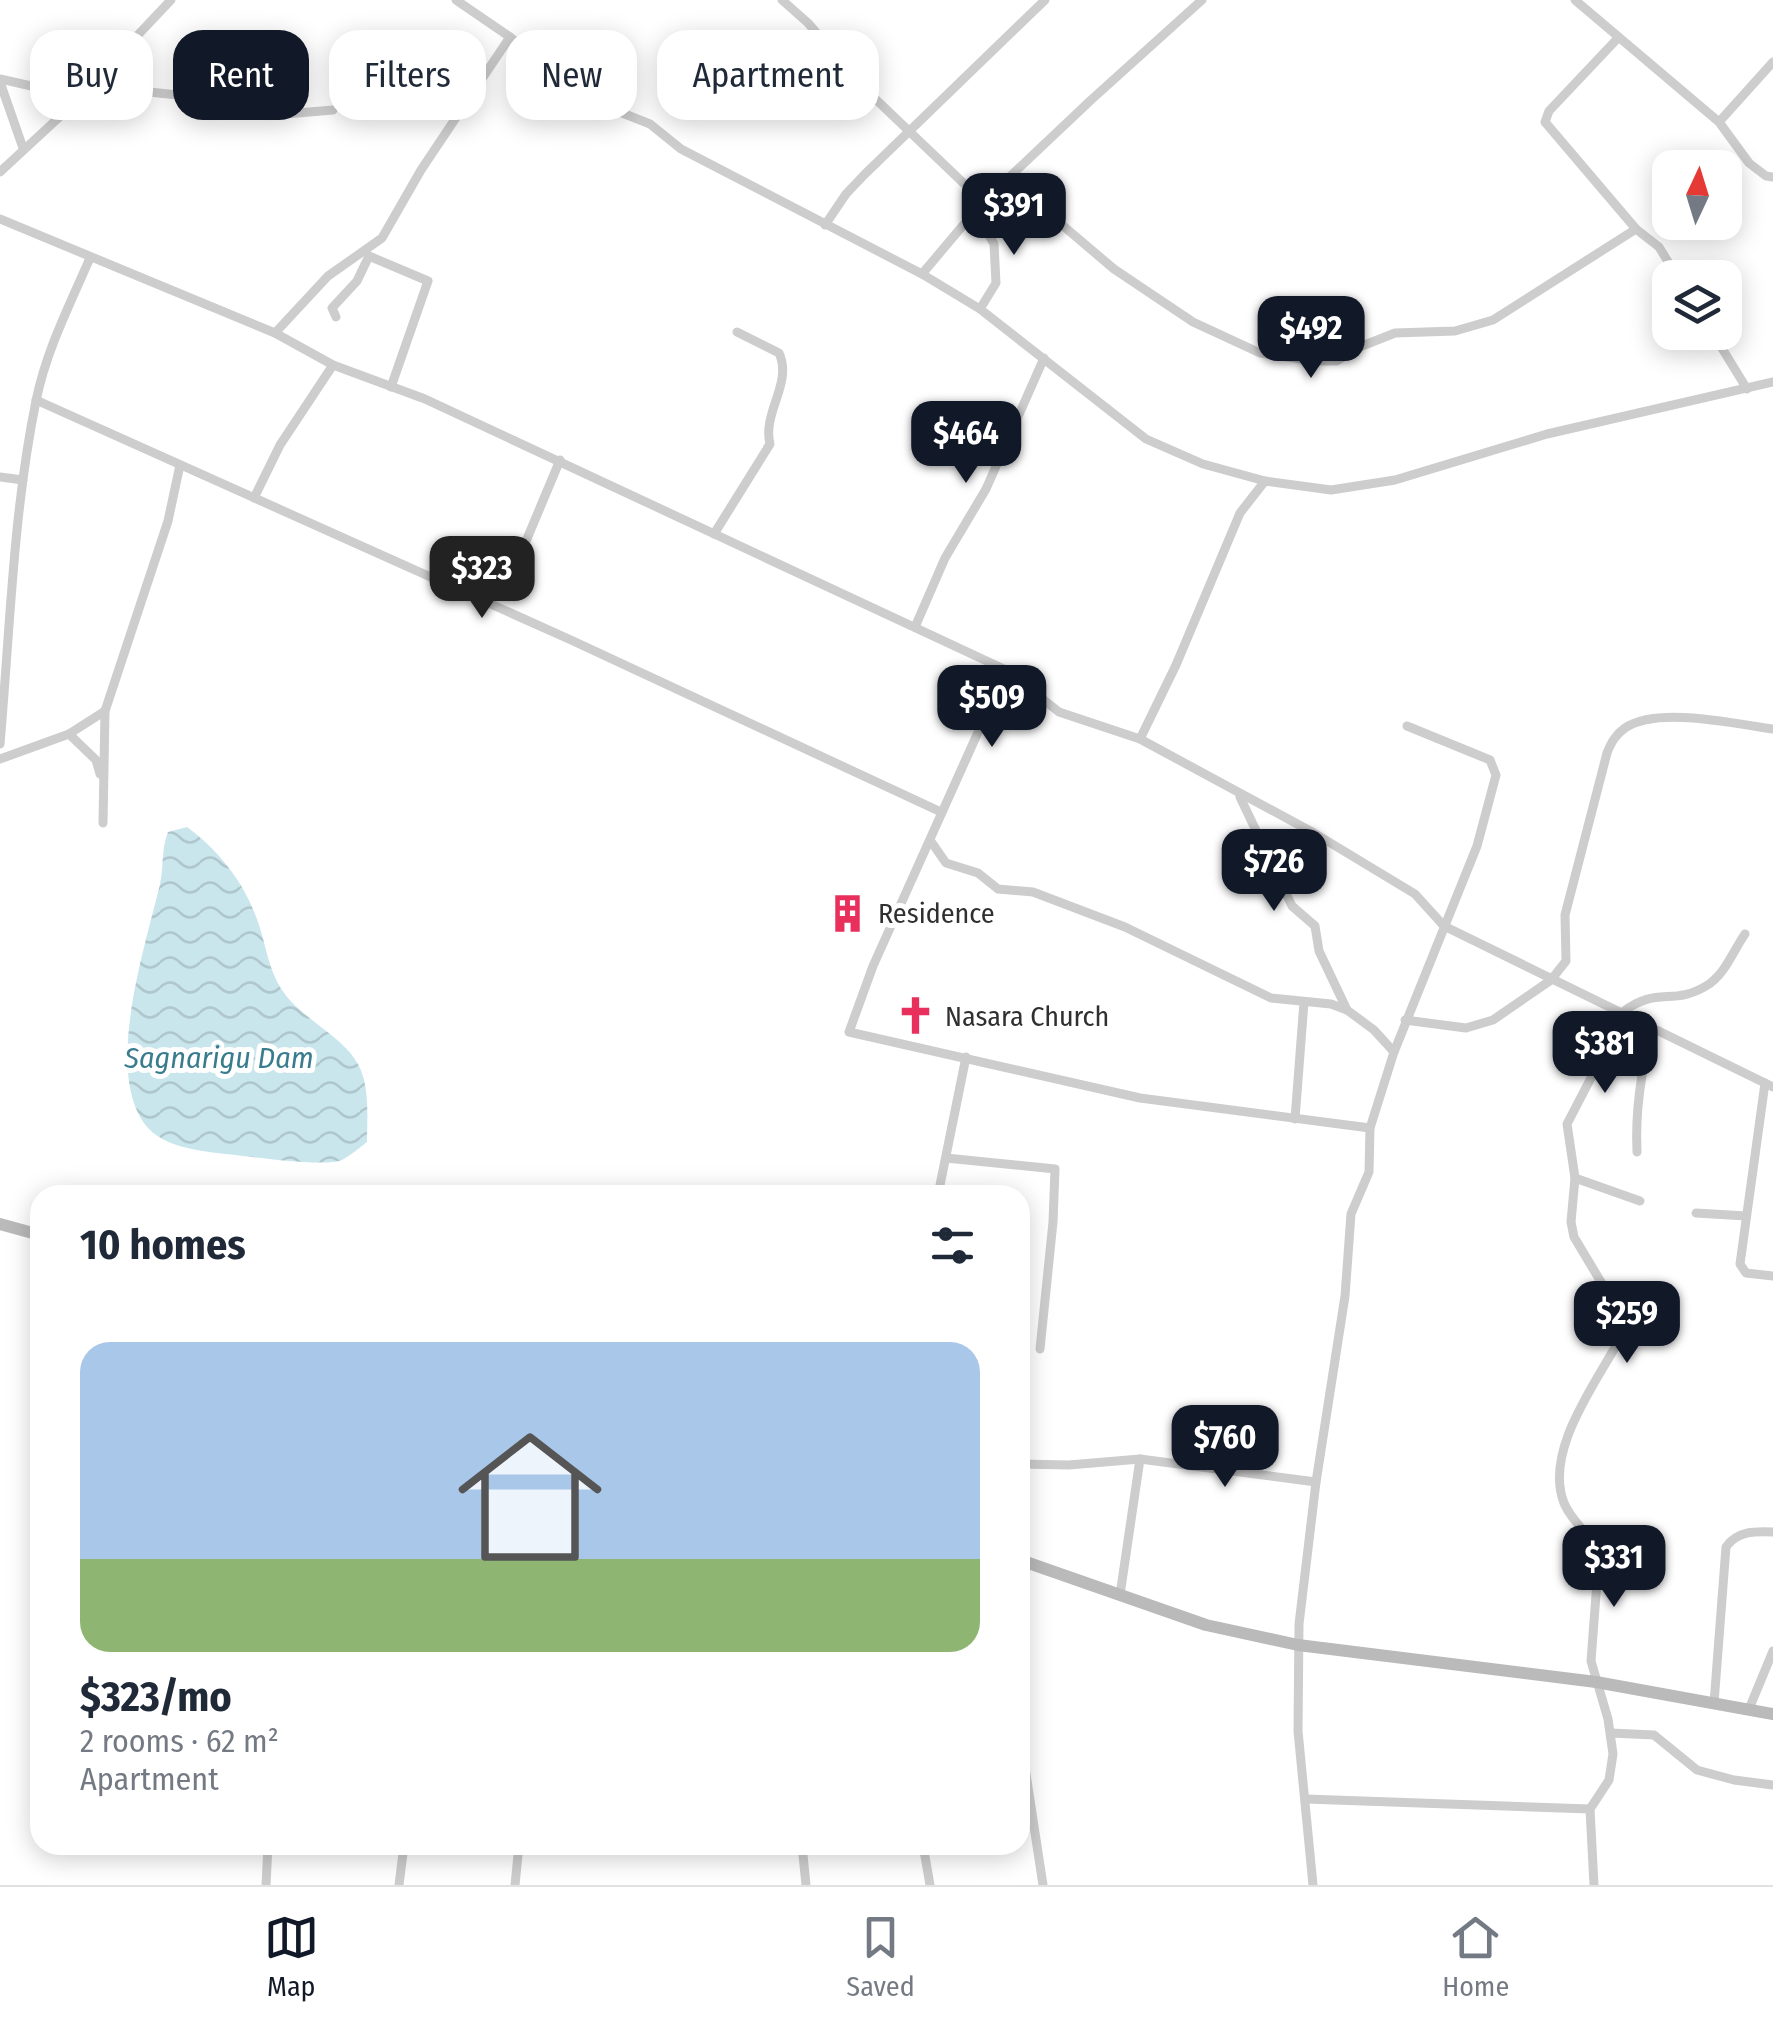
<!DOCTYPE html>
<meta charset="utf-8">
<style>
:root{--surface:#fff;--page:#f2f2f3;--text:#1f2937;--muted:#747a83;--line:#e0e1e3;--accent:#111827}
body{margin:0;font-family:"Fira Sans Condensed",sans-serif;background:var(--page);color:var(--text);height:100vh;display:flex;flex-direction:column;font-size:38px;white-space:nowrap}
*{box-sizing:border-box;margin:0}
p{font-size:32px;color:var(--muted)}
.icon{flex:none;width:55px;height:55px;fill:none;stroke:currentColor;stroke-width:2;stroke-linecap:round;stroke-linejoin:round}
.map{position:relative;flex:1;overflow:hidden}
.details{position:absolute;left:30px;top:1185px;width:1000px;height:670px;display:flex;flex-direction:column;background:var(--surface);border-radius:30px;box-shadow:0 5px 25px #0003}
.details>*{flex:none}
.banner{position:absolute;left:30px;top:30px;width:1000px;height:90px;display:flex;gap:20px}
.needle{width:65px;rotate:4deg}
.buttons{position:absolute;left:1652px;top:150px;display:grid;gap:20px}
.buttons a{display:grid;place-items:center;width:90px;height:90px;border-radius:20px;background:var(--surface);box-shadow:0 5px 25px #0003;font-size:50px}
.price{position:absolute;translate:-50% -85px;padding:0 22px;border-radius:20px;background:var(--accent);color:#fff;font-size:32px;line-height:65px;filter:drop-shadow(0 2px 5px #0008)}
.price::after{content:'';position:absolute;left:50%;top:60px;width:30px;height:22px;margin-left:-15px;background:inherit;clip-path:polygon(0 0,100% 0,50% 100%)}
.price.on{background:#222;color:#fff}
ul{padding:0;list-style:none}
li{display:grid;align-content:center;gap:20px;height:530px;padding:0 50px}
li span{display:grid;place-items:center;height:310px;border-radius:30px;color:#555}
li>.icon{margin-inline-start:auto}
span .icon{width:180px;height:180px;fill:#fffc;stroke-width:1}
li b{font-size:42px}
h2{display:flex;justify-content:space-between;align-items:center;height:120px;padding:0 50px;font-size:42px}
.chip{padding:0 35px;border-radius:30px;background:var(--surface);box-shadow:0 5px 25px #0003;font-size:35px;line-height:90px}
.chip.on{background:var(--accent);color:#fff}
.menu{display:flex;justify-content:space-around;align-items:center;height:140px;border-top:2px solid var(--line);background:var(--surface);font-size:28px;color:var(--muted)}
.menu a{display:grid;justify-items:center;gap:5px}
.menu .on{color:var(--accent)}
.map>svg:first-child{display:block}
.water{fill:url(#water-waves)}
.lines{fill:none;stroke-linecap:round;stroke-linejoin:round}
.street{stroke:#cdcdcd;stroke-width:9}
.secondary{stroke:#bababa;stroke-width:12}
.labels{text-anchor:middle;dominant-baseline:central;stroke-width:10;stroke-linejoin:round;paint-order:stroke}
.poi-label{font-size:28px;fill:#303030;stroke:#fff;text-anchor:start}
.water-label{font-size:30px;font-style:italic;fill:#397c8e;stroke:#fff}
</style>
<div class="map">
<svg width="1773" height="1885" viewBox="0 0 1773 1885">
<defs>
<pattern id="water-waves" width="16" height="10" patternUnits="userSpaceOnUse" patternTransform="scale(2.5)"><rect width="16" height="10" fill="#cae6ed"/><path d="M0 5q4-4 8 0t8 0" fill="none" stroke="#aec6cc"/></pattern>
</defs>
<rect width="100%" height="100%" fill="#fff"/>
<path class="water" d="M187,827C220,851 246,885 259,925C266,946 269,971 282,990C301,1019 345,1037 359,1066C370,1088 367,1119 367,1142C359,1148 351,1155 342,1160C325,1167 264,1158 243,1156C214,1152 170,1151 149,1129C101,1077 146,945 160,884C164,866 161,849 168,832Z"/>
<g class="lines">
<g class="street">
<path d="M456,0L510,37L574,89L602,105L650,124L681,149L922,274L980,309"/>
<path d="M782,0L808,23L866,90L978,197L985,228L994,244L996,283L980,309L1146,439L1203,464L1265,481"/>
<path d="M1575,0L1719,122L1749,163L1766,176L1773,177"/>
<path d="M1618,38L1549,111L1545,122L1636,229L1659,247L1678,278"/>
<path d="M0,79L40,88L67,110"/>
<path d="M0,82L23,148"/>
<path d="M91,86L207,98L222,107L242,106L274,115L333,110"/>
<path d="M1719,122L1773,62"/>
<path d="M0,172L67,110L171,0"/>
<path d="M1009,180L1114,269L1193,322L1260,353L1315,361H1337L1357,348L1395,333L1455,331L1493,320L1636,229"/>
<path d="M0,219L275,333L333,365L425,399L1006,670L1059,712L1140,739L1314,833L1415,894L1444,926L1773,1087"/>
<path d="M825,225L846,194L865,174L1045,0"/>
<path d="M922,274L981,204L1091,100L1202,0"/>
<path d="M336,317L332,308L357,281L369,256L428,281L391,387"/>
<path d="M1712,332L1747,389"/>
<path d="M275,333L328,276L382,238L421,170L510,37"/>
<path d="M36,400L571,640L941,812"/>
<path d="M0,477L23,480"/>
<path d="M254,498L280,445L333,365"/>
<path d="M714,534L770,444C762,413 793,383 779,353L737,332"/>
<path d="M486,601L524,546L560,460"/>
<path d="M915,627L945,558L986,489L1044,358"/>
<path d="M1006,670L873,966L849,1032L1140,1098L1370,1128"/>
<path d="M69,734L105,711"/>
<path d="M1140,739L1176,665L1240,513L1265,481L1331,490L1395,480L1547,434L1773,382"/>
<path d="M0,744C10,630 13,513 36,401C46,351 70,304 90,258"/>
<path d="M0,759L69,734L96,760L100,774"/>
<path d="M1240,797L1292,906L1315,926L1319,951L1347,1010"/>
<path d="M103,823L105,711L168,521L180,465"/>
<path d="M930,840L946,863L978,873L998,889L1033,892L1125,927L1271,998L1331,1004L1347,1010L1374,1030L1394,1052"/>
<path d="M1623,1012C1656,986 1673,1006 1706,986C1725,975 1733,951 1745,934"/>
<path d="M1405,1020L1466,1028L1493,1020L1551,980L1566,961L1565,915L1607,753C1611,743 1615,735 1625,728C1658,706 1735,724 1773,729"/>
<path d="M1765,1083L1740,1264L1746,1273L1773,1276"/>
<path d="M1295,1119L1304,1002"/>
<path d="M1637,1152C1635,1110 1642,1066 1653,1026"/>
<path d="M946,1158L1055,1169L1053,1222L1040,1349"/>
<path d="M1575,1178L1640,1201"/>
<path d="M938,1195L966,1057"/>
<path d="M1696,1213L1746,1216"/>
<path d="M1020,1464L1069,1465L1140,1459L1316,1482"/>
<path d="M1120,1595L1140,1459"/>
<path d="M1714,1703L1726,1547C1737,1531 1755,1531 1773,1532"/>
<path d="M1749,1709L1773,1651"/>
<path d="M1611,1733L1654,1735L1697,1770L1734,1780L1773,1785"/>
<path d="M1020,1735L1043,1885"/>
<path d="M1306,1799L1590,1809"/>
<path d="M802,1845L806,1885"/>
<path d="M923,1845L930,1885"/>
<path d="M266,1885L268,1845"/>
<path d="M399,1885L404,1845"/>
<path d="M515,1885L519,1845"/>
<path d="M1313,1885L1298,1731L1299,1624L1316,1482L1345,1296L1351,1214L1369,1172L1370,1128L1394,1052L1477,846L1496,775L1490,760L1407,726"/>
<path d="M1594,1885L1590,1809L1609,1780L1613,1754L1608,1719L1591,1661L1599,1555C1593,1536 1572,1523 1564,1503C1544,1452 1594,1386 1618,1342L1616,1307L1574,1237L1571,1222L1575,1178L1567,1124L1607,1047L1627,1032L1638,1018"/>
</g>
<g class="secondary">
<path d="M0,1224L40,1235"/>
<path d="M1020,1560L1206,1625L1298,1645L1596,1682L1773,1714"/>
</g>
</g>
<defs>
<symbol id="building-bare" viewBox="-9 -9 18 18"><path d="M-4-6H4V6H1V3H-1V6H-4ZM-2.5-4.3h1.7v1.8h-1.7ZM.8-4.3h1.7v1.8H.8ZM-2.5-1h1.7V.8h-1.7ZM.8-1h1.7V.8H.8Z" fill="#e9305d" stroke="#fff" stroke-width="2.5" paint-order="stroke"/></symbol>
<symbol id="church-bare" viewBox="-9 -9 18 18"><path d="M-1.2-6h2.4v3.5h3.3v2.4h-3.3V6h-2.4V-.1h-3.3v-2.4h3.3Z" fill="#e9305d" stroke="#fff" stroke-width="2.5" paint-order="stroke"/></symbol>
</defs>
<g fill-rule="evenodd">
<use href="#building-bare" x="820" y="886" width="55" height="55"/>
<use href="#church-bare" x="888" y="988" width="55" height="55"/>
</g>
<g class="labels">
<g class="poi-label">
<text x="878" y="913">Residence</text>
<text x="945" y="1016">Nasara Church</text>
</g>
<g class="water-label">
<text x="219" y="1058">Sagnarigu Dam</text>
</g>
</g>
</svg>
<div class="buttons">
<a><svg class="needle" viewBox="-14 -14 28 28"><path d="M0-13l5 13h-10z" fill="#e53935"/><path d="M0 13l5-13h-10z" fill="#747a83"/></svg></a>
<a><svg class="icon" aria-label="layers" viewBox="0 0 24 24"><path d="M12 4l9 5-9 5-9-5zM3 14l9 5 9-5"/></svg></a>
</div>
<b class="price" style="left:1014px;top:258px">$391</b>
<b class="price" style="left:1311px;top:381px">$492</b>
<b class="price" style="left:966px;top:486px">$464</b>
<b class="price on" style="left:482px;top:621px">$323</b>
<b class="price" style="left:992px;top:750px">$509</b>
<b class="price" style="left:1274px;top:914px">$726</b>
<b class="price" style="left:1605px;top:1096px">$381</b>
<b class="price" style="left:1627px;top:1366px">$259</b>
<b class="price" style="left:1225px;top:1490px">$760</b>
<b class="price" style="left:1614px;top:1610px">$331</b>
<div class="banner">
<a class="chip">Buy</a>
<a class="chip on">Rent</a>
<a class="chip">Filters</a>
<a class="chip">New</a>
<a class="chip">Apartment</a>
</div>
<section class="details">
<h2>10 homes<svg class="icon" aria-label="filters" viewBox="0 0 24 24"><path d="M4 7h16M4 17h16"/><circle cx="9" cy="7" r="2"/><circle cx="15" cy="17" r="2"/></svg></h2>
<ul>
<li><span style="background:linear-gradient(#a9c7e8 70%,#8fb573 0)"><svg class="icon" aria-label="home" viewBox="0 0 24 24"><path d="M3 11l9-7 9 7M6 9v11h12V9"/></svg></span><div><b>$323/mo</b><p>2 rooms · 62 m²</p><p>Apartment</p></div></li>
</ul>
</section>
</div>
<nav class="menu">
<a class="on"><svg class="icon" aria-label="map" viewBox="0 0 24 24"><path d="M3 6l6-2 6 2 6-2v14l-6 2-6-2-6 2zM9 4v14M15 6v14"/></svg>Map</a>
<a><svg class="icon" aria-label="saved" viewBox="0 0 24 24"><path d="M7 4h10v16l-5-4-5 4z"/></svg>Saved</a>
<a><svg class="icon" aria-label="home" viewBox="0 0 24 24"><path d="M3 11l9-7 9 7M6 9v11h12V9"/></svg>Home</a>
</nav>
